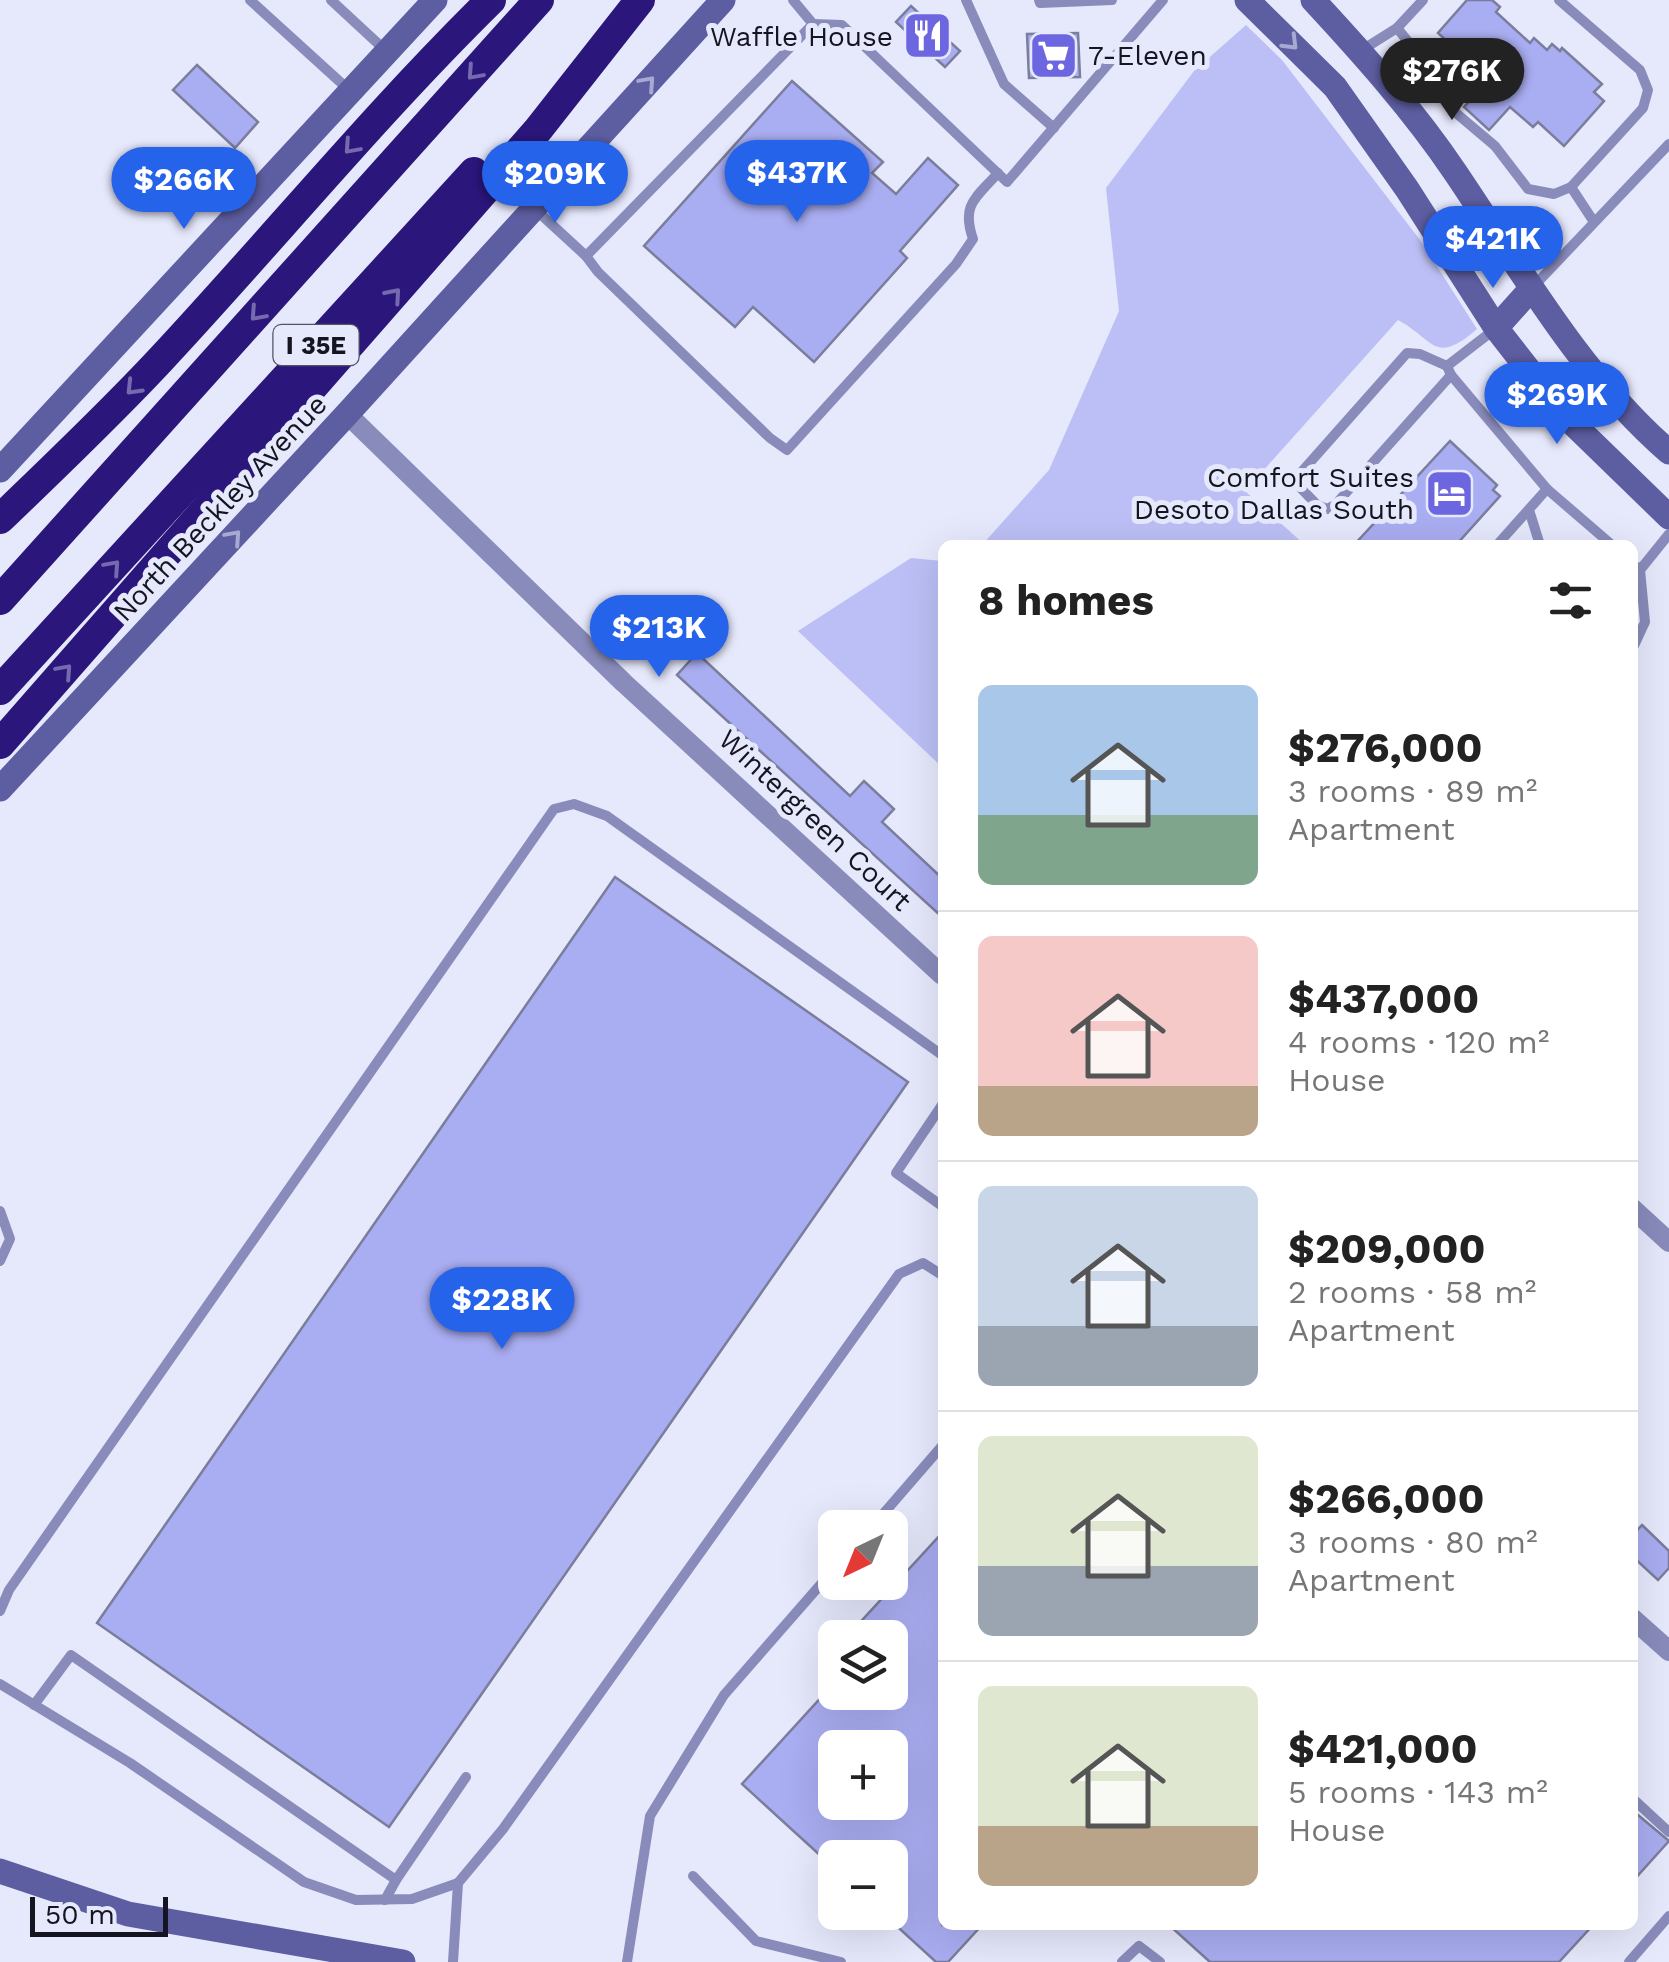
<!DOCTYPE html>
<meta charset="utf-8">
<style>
:root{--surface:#fff;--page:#f6f6f6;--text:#222;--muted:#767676;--line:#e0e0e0;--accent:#2563eb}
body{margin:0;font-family:"Work Sans",sans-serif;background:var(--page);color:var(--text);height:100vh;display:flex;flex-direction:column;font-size:38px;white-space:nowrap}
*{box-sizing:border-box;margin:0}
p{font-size:32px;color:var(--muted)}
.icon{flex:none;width:55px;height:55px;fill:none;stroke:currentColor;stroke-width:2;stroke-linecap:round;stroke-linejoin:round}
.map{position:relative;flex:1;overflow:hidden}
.panel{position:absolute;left:938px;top:540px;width:700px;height:1390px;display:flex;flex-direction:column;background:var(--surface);border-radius:15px;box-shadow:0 10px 40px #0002}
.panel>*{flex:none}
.needle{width:65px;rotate:223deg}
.tools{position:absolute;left:818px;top:1510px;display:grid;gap:20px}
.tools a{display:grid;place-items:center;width:90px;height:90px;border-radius:15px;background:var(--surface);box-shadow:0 10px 40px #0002;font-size:50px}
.scale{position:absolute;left:30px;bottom:25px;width:138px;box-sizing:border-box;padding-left:10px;border:5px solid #141520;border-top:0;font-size:28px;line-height:35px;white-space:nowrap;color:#141520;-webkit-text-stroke:8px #e6e8fc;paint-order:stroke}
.price{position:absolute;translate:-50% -85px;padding:0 22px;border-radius:35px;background:var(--accent);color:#fff;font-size:32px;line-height:65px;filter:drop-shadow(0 2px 5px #0008)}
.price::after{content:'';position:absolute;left:50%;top:60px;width:30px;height:22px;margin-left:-15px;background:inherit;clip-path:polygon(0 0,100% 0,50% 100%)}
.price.active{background:#222;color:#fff}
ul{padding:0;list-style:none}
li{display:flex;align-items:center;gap:30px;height:250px;padding:0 40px}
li+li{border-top:2px solid var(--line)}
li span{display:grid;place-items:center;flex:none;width:280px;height:200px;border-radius:15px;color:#555}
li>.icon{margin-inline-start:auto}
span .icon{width:120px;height:120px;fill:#fffc;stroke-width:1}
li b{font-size:42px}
h2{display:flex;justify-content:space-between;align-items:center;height:120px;padding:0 40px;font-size:42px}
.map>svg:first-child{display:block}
.green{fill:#bcbff5}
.building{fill:#a9adf1;stroke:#7b7d9c;stroke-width:2.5;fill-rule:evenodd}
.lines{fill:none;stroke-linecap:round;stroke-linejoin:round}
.lane{stroke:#898cbb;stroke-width:10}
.street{stroke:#898cbb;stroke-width:20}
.secondary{stroke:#5d5da1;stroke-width:25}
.highway{stroke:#2b167b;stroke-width:30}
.oneway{stroke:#a8a9d3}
.oneway2{stroke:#766aaf}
.labels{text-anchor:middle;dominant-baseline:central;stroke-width:10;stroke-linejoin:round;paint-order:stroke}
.shield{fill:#e6e8fc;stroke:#535462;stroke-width:2.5}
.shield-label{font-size:25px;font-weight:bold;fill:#141520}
.poi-label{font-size:28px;fill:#141520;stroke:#e6e8fc;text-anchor:end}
.street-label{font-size:28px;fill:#141520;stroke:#e6e8fc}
</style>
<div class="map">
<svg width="1669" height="1962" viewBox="0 0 1669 1962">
<rect width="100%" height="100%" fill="#e6e8fc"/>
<g class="green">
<path d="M1246,25L1282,60L1420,240L1477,329C1434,366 1435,340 1398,320L1245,491L1305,545H982L1049,470L1119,311L1106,188L1194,71Z"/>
<path d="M911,558L942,561V767L798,631Z"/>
</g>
<g class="building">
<path d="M1467,0H1492L1500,7L1496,12L1530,43L1534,38L1547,50L1552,44L1560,51L1562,48L1602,84L1594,92L1604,101L1564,146L1538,122L1533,127L1510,107L1489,130L1464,107L1485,84L1460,61L1464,57L1438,33Z"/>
<path d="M911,6L960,51L945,67L896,22Z"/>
<path d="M1078,33L1080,77L1029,78L1027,34Z"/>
<path d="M197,65L258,122L235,148L173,90Z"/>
<path d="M792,81L883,162L872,173L896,194L928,158L958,185L900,251L907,258L814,362L753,307L735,327L644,246Z"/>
<path d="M1450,441L1497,485L1493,490L1500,496L1456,545H1354Z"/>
<path d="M697,653L850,796L864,781L894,809L882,822L942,878V917L677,675Z"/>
<path d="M615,877L908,1082L389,1827L97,1623Z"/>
<path d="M1642,1525L1669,1551V1568L1658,1580L1632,1556V1536Z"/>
<path d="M942,1533V1925H982L948,1962H936L890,1920V1858H835V1869L742,1784L826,1692H890V1638H866L855,1628ZM835,1748H890V1802H835Z"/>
<path d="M1632,1810L1669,1841L1632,1882Z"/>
<path d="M1169,1925H1593L1559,1962H1210Z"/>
</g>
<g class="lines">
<g class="lane">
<path d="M250,0L349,90"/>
<path d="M331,0L386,51"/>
<path d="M966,0L1004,84L1054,128"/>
<path d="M1039,0L1040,3L1112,0"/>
<path d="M813,24L842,25L1007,182L1163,0"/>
<path d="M1397,28L1446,88L1456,113L1495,146L1528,189L1554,194L1571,187L1643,108L1648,90L1640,70L1559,0"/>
<path d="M1362,50L1397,28L1423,0"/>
<path d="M1571,187L1594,222"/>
<path d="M536,210L586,256L813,24L793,0"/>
<path d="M586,256L598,272L770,438L787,450L956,264L973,239C961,204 976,198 998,173"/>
<path d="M1532,288L1669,144"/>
<path d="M1495,329L1447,366L1451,375L1547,489"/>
<path d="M1447,366L1420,354L1407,353L1297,477V484L1317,505L1327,509L1335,505L1451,375"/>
<path d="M1529,510L1540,545"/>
<path d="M1497,545L1547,489L1612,545"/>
<path d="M1632,563L1640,570L1645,622L1632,650"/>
<path d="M1640,570L1669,534"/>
<path d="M942,1105L896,1173L942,1206"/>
<path d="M0,1211L10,1239L0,1261"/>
<path d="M871,1528L942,1446"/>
<path d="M0,1611L9,1590L73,1498L554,809L574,804L607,816L942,1055"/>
<path d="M0,1684L130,1763L304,1882L356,1900L412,1899L458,1883L503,1829L899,1274L923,1263L942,1275"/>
<path d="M34,1705L71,1655L396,1880L385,1900"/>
<path d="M1632,1798L1669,1832"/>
<path d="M693,1876L756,1941L841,1962"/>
<path d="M396,1880L466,1777"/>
<path d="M453,1962L458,1883"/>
<path d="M627,1962L650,1816L724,1695L835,1568"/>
<path d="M1122,1962L1139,1946L1160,1962"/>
<path d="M1629,1962L1669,1916"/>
</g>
<g class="street">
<path d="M347,414L624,683L942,975"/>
<path d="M1632,1208L1669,1242"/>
<path d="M1632,1618L1669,1651"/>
</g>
<g class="secondary">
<path d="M1247,0L1335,87L1407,189L1496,328L1564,415L1669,517"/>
<path d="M1313,0C1363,54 1414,111 1455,172C1520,268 1581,376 1669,452"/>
<path d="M1496,328L1530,290"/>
<path d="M0,470L435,0"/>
<path d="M0,789L347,414L723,0"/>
<path d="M0,1871L128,1914L403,1962"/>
</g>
<g class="highway">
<path d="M0,519C55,466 110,414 162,358C272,240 375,114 491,0"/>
<path d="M0,600L539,0"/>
<path d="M0,690L474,172"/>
<path d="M0,744L537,131L640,0"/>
</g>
</g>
<defs><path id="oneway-chevron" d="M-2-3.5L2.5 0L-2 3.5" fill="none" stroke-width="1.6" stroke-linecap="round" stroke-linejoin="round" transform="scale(2.5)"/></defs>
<g class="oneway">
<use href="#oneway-chevron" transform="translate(1291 43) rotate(45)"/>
<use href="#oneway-chevron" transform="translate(648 83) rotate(-48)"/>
<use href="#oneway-chevron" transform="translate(234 537) rotate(-48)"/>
</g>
<g class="oneway2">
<use href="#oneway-chevron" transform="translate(474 73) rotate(132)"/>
<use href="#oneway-chevron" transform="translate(351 147) rotate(132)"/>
<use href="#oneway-chevron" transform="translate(394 295) rotate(-49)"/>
<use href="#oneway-chevron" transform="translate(257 314) rotate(132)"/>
<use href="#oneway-chevron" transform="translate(133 388) rotate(134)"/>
<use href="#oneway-chevron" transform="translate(113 567) rotate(-48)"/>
<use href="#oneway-chevron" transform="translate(65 671) rotate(-48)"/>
</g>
<defs>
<symbol id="restaurant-square" viewBox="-11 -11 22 22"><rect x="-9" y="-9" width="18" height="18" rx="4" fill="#6c66e0" stroke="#e6e8fc"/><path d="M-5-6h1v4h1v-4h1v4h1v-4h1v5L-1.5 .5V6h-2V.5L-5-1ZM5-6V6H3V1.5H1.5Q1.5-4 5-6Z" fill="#fff"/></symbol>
<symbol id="supermarket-square" viewBox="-11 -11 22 22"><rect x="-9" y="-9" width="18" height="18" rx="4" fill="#6c66e0" stroke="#e6e8fc"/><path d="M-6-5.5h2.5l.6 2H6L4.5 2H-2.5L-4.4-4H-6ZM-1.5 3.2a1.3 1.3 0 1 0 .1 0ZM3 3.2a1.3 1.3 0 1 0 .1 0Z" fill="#fff"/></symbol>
<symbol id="hotel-square" viewBox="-11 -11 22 22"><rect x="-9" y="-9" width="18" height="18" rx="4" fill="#6c66e0" stroke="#e6e8fc"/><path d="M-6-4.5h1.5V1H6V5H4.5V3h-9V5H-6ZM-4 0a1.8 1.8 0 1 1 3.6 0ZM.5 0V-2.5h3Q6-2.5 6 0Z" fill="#fff"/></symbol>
</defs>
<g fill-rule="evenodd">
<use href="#restaurant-square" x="900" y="8" width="55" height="55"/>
<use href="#supermarket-square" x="1026" y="28" width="55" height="55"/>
<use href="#hotel-square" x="1422" y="466" width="55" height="55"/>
</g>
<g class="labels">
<rect class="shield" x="273.5" y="325" width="85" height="40" rx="8"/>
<g class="shield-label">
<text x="316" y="345">I 35E</text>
</g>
<g class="poi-label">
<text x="893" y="36">Waffle House</text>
<text x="1088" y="55" text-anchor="start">7-Eleven</text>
<text x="1414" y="477">Comfort Suites<tspan x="1414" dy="32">Desoto Dallas South</tspan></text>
</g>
<g class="street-label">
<text transform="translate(220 508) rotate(-47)">North Beckley Avenue</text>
<text transform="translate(815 820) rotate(43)">Wintergreen Court</text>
</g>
</g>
</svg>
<div class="tools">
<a><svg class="needle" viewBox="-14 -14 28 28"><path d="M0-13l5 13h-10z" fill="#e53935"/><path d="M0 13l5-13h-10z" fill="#767676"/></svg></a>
<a><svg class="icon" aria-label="layers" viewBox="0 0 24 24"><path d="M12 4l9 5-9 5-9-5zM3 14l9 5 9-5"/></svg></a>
<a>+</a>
<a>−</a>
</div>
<div class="scale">50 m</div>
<b class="price active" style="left:1452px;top:123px">$276K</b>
<b class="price" style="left:797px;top:225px">$437K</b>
<b class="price" style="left:555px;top:226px">$209K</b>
<b class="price" style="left:184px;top:232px">$266K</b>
<b class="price" style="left:1493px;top:291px">$421K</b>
<b class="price" style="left:1557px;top:447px">$269K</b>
<b class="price" style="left:659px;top:680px">$213K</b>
<b class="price" style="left:502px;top:1352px">$228K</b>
<section class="panel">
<h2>8 homes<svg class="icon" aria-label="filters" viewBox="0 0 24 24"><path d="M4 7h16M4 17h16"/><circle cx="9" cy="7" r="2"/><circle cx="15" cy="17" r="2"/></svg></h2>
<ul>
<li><span style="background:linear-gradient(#a9c7e8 65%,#7fa58c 0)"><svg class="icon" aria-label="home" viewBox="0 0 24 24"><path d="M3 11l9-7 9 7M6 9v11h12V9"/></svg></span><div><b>$276,000</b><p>3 rooms · 89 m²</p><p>Apartment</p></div></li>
<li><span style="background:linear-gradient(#f6c9c9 75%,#b9a48a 0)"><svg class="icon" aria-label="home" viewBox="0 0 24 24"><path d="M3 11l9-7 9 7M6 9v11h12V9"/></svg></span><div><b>$437,000</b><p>4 rooms · 120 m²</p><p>House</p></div></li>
<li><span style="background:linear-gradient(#c9d6e8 70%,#9aa5b1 0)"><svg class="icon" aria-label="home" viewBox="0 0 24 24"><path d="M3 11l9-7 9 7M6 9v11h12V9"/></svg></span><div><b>$209,000</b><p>2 rooms · 58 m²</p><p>Apartment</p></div></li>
<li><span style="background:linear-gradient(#dfe7d0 65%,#9aa5b1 0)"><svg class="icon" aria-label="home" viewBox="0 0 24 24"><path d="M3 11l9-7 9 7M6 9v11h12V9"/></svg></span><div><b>$266,000</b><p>3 rooms · 80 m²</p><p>Apartment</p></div></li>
<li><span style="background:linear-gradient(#dfe7d0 70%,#b9a48a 0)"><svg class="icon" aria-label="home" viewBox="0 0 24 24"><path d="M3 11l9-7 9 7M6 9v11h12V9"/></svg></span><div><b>$421,000</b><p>5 rooms · 143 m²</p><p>House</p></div></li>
</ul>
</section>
</div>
